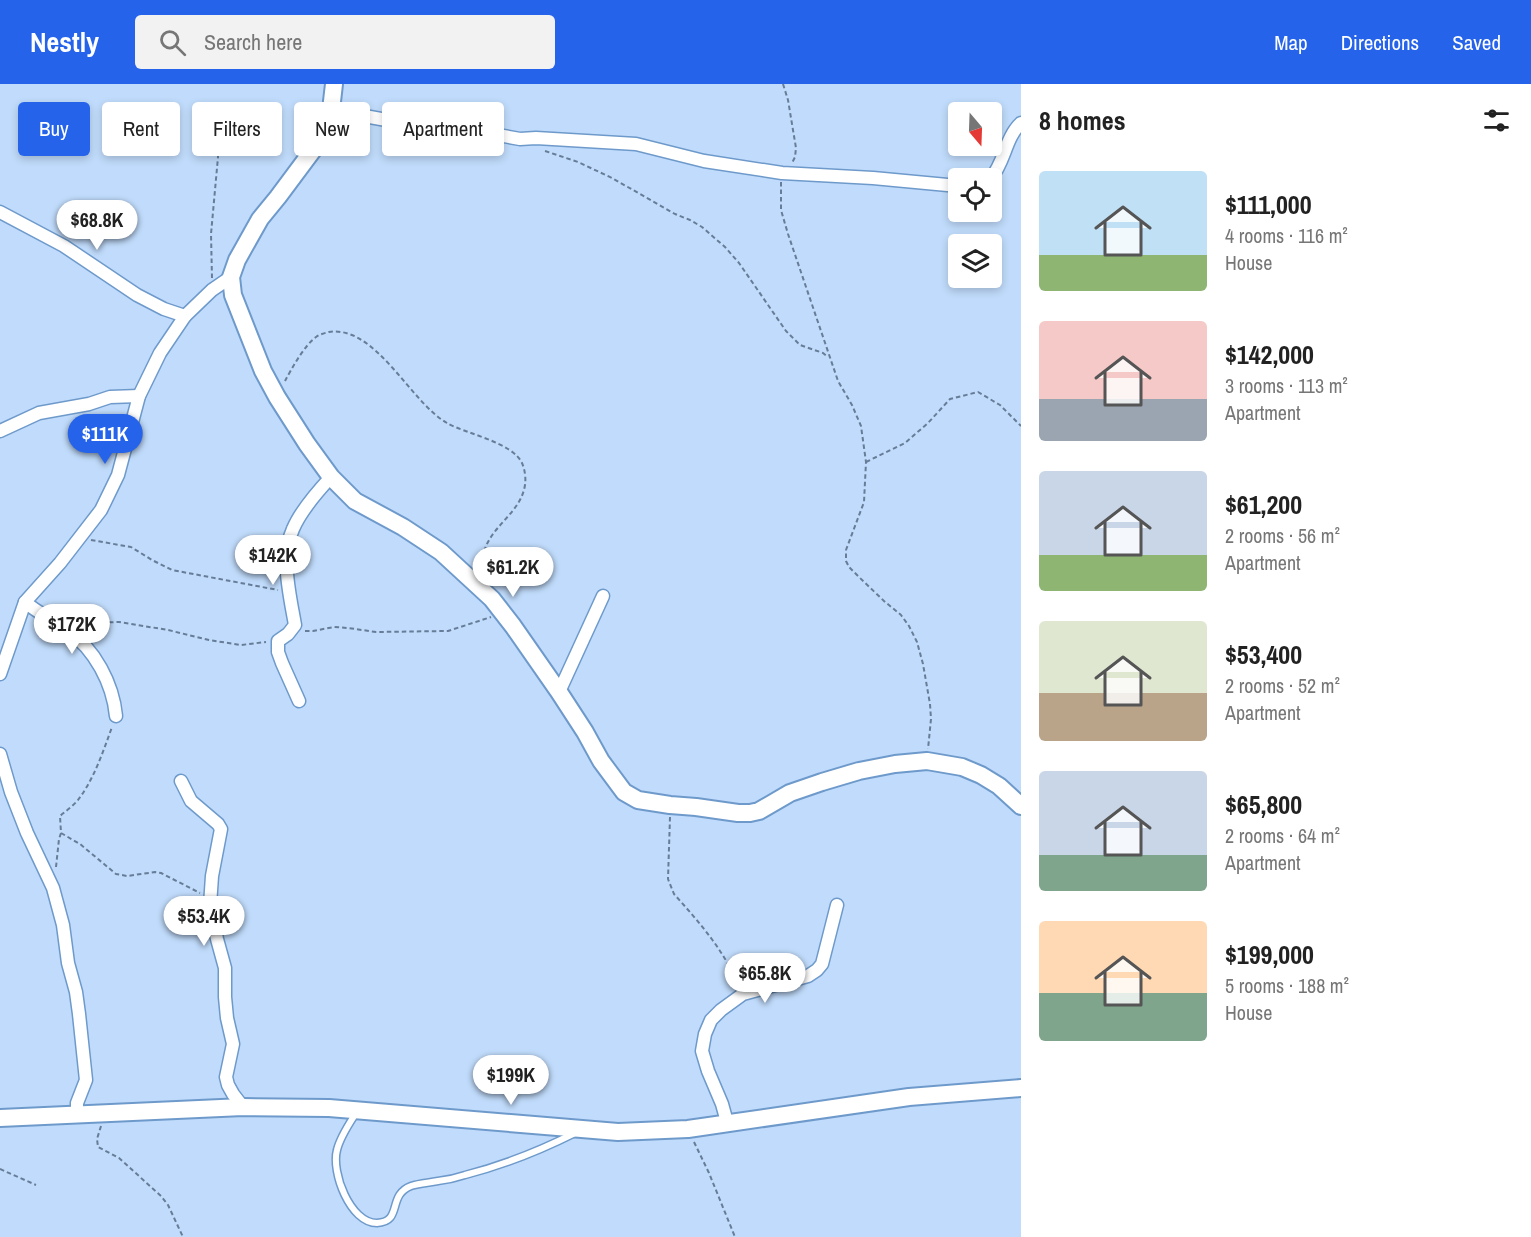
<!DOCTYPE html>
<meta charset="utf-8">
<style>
:root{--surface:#fff;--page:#f2f2f2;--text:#222;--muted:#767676;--accent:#2563eb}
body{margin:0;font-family:"Archivo Narrow",sans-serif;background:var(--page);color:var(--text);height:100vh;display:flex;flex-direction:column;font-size:22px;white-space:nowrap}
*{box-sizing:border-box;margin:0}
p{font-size:20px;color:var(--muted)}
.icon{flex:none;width:33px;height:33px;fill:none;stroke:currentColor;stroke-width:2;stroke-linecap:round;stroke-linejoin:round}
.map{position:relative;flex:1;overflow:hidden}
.panel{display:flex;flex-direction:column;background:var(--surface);width:510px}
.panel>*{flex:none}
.hud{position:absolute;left:18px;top:18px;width:570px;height:54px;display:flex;gap:12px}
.needle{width:39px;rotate:161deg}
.tools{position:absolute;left:948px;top:18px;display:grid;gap:12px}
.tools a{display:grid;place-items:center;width:54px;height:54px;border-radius:6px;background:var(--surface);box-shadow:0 3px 9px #0003;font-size:30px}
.price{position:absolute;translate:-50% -51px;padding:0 14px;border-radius:21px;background:#fff;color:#222;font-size:20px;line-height:39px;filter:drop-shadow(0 2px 3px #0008)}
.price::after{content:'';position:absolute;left:50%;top:36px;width:18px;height:14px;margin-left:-9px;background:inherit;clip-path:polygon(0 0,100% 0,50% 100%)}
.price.current{background:var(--accent);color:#fff}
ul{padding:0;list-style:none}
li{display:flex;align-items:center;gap:18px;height:150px;padding:0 18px}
li span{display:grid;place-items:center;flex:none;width:168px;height:120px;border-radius:6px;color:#555}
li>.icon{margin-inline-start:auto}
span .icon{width:72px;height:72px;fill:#fffc;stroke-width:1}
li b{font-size:26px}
h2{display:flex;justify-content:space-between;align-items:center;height:72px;padding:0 18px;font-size:26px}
.tag{padding:0 21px;border-radius:6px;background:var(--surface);box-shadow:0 3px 9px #0003;font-size:21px;line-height:54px}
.tag.current{background:var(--accent);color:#fff}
header{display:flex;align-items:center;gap:36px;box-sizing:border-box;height:84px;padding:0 30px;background:var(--accent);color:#fff}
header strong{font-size:28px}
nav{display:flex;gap:33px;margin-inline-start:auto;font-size:21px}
.search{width:420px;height:54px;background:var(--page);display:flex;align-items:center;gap:15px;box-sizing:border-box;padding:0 21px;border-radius:6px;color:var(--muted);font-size:22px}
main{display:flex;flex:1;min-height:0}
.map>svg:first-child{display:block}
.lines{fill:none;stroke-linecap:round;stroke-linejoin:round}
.lane-casing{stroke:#6e9acb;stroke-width:9}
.street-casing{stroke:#6e9acb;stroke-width:15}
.secondary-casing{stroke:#6e9acb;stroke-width:20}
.path{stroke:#677d97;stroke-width:2;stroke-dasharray:4.5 3;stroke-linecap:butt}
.lane{stroke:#fff;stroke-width:6}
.street{stroke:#fff;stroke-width:12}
.secondary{stroke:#fff;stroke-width:16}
</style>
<header>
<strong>Nestly</strong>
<div class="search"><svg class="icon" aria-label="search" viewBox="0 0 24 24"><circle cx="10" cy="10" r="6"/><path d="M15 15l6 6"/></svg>Search here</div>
<nav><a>Map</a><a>Directions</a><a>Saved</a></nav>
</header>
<main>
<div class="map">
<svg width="1021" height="1153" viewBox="0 0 1021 1153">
<rect width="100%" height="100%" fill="#c0dbfb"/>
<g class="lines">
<defs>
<path id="lane" d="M356,1029C349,1040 340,1053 337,1066C331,1088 350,1139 377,1139C403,1138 387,1111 411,1102C420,1099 428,1099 438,1097C447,1096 456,1094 465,1091C504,1081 539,1067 575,1049"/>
<g id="street">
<path d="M331,26L453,48L493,50L520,55L536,54L636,60L704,77L782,89L873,94L958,102"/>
<path d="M991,94C1005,78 1005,54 1021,39"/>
<path d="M0,128L64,162L137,211L164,225L185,232"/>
<path d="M0,347L39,329L89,320L110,313L139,312"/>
<path d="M25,518C38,529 53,536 67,546C95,565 113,600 116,632"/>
<path d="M0,590L25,518L60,479L101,426L118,391L139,312L160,269L185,232L212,206L231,193"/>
<path d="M559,608L603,512"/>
<path d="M299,617L282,579L278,568V557L288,550L295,541C290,512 280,473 293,445C301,426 317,408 331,393"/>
<path d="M0,670L11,708L27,749L53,804L63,841L68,879L76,908L79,930L86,996L77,1019V1031"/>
<path d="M181,697L191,717L218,740L221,745L212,792L210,821L217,855L225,884V913L227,934L233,960L226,993L228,1001L233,1010L243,1023"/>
<path d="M727,1038L722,1020L708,987L702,967L705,950L711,936L721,926L743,910L808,892L817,886L822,880L837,821"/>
</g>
<g id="secondary">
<path d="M334,0L331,26L326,41L316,62L278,113L260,135L237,176L231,193L233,211L263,287L277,313L307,360L331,393L355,417L403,443L441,468L492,515L513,542L559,608L585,648L601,677L624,708L638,716L670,721L696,723L738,729H750L759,727L790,709L822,698L859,687L895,680L927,677L962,683L981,691L999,702L1021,722"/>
<path d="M0,1034L243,1023L329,1024L618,1048L688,1045L909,1013L1021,1004"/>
</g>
</defs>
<use href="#lane" class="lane-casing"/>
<use href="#street" class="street-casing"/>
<use href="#secondary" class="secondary-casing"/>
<g class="path">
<path d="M783,0L788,16L796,64L795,73L792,79"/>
<path d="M545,67L578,78L612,94L675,130L690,136L702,143L725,163L739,179L786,247L800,261L823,269L828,273"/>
<path d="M781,98V126L788,150L838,297L852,321L861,342L866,378L864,418L846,466V477L849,483L859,493L884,517L901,531L909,542L917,558L923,580L930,620L931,635L928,665"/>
<path d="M212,194L211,150L218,73V60"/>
<path d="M285,297C292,284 304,262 316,253C320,250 325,249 329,248C376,241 410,318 447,339C466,350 512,358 522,379C525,386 526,394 525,401C521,427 496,439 486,462C483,470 482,480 481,489"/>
<path d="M866,378L905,359L928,339L950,315L978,308L1000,321L1021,342"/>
<path d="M91,456L131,463L152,476L172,486L278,506"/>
<path d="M80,544L92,539L119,538L168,546L209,556L241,561L266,558"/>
<path d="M305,547H313L334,543L348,544L376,548L448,547L491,533"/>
<path d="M670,733L668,795L674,810C699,838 723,865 738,900"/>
<path d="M61,749L80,760L116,790L127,792L155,788L161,789L200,809"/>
<path d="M56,783L59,755L61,749L60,732C66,727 73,722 78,716C94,695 103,668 112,643"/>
<path d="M101,1042L97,1055L98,1063L119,1074L161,1112L168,1121L183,1153"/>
<path d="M694,1058L709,1089L735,1153"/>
<path d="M0,1085L36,1101"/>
</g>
<use href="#lane" class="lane"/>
<use href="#street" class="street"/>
<use href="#secondary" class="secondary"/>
</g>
</svg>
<div class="tools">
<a><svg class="needle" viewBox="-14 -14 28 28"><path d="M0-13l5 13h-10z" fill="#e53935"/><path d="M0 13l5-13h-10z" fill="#767676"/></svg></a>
<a><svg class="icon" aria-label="locate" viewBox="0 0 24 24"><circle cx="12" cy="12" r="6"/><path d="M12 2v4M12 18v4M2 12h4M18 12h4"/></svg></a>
<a><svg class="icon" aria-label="layers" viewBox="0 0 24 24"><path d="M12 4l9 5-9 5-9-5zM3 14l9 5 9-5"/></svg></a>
</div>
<b class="price" style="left:97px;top:167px">$68.8K</b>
<b class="price current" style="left:105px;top:381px">$111K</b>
<b class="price" style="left:273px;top:502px">$142K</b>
<b class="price" style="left:513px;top:514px">$61.2K</b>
<b class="price" style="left:72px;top:571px">$172K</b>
<b class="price" style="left:204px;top:863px">$53.4K</b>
<b class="price" style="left:765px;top:920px">$65.8K</b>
<b class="price" style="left:511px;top:1022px">$199K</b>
<div class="hud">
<a class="tag current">Buy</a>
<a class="tag">Rent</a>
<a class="tag">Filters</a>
<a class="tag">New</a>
<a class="tag">Apartment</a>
</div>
</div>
<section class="panel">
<h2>8 homes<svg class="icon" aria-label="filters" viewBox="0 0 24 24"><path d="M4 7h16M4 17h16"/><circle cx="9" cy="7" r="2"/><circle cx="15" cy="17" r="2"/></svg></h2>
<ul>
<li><span style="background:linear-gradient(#bfe0f5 70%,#8fb573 0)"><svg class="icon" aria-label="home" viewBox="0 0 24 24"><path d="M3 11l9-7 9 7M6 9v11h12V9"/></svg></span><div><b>$111,000</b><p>4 rooms · 116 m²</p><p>House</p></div></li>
<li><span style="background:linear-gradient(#f6c9c9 65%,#9aa5b1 0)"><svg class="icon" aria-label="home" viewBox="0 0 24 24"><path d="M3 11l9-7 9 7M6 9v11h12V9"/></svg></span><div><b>$142,000</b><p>3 rooms · 113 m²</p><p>Apartment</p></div></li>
<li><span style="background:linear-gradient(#c9d6e8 70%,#8fb573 0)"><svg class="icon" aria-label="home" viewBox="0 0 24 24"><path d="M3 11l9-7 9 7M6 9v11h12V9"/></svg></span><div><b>$61,200</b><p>2 rooms · 56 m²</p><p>Apartment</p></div></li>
<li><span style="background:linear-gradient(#dfe7d0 60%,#b9a48a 0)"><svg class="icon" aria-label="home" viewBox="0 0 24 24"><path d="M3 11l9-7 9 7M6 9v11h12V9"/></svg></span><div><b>$53,400</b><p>2 rooms · 52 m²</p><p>Apartment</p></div></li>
<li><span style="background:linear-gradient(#c9d6e8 70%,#7fa58c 0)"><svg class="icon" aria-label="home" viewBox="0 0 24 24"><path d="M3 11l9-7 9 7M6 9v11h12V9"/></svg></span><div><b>$65,800</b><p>2 rooms · 64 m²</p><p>Apartment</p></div></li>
<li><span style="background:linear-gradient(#ffd9b3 60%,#7fa58c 0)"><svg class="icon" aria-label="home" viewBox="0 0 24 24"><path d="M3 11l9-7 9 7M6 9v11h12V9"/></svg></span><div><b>$199,000</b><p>5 rooms · 188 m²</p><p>House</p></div></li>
</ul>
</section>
</main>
